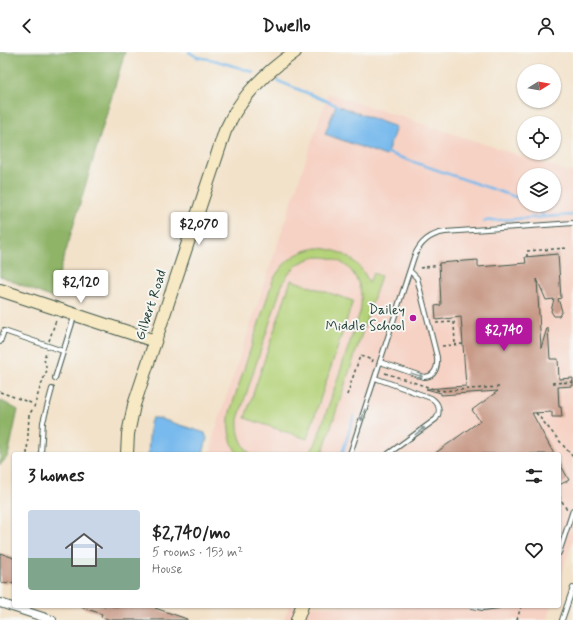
<!DOCTYPE html>
<meta charset="utf-8">
<style>
:root{--surface:#fff;--page:#f6f6f6;--text:#222;--muted:#767676;--accent:#b5179e}
body{margin:0;font-family:Mynerve,sans-serif;background:var(--page);color:var(--text);height:100vh;display:flex;flex-direction:column;font-size:15px;white-space:nowrap}
*{box-sizing:border-box;margin:0}
p{font-size:13px;color:var(--muted)}
.icon{flex:none;width:22px;height:22px;fill:none;stroke:currentColor;stroke-width:2;stroke-linecap:round;stroke-linejoin:round}
.map{position:relative;flex:1;overflow:hidden}
.drawer{position:absolute;left:12px;top:400px;width:549px;height:156px;display:flex;flex-direction:column;background:var(--surface);border-radius:4px;box-shadow:0 1px 3px #0004}
.drawer>*{flex:none}
.needle{width:26px;rotate:79deg}
.buttons{position:absolute;left:517px;top:12px;display:grid;gap:8px}
.buttons a{display:grid;place-items:center;width:44px;height:44px;border-radius:50%;background:var(--surface);box-shadow:0 1px 3px #0004;font-size:20px}
.price{position:absolute;translate:-50% -34px;padding:0 9px;border-radius:4px;background:#fff;color:#222;font-size:13px;line-height:26px;filter:drop-shadow(0 1px 2px #0008)}
.price::after{content:'';position:absolute;left:50%;top:24px;width:12px;height:9px;margin-left:-6px;background:inherit;clip-path:polygon(0 0,100% 0,50% 100%)}
.price.on{background:var(--accent);color:#fff}
ul{padding:0;list-style:none}
li{display:flex;align-items:center;gap:12px;height:100px;padding:0 16px}
li span{display:grid;place-items:center;flex:none;width:112px;height:80px;border-radius:4px;color:#555}
li>.icon{margin-inline-start:auto}
span .icon{width:48px;height:48px;fill:#fffc;stroke-width:1}
li b{font-size:17px}
h2{display:flex;justify-content:space-between;align-items:center;height:48px;padding:0 16px;font-size:17px}
header{display:flex;justify-content:space-between;align-items:center;height:52px;padding:0 16px;background:var(--surface);font-size:18px;font-weight:700}
.map>svg:first-child{display:block}
.built{fill:#f6d2c4;fill-rule:evenodd}
.green{fill:#b4d278;stroke:#6a8856}
.forest{fill:#8fb468;stroke:#57784e}
.water{fill:#78baed;stroke:#4c7c90}
.lines{fill:none;stroke-linecap:round;stroke-linejoin:round}
.stream{stroke:#78baed;stroke-width:2.5}
.building{fill:#c89a87}
.lane-casing{stroke:#3f564a;stroke-width:6}
.street-casing{stroke:#3f564a;stroke-width:10}
.secondary-casing{stroke:#3f564a;stroke-width:14}
.path{stroke:#3f564a;stroke-width:1.5;stroke-dasharray:3 3;stroke-linecap:butt}
.lane{stroke:#fff;stroke-width:4}
.street{stroke:#fff;stroke-width:8}
.secondary{stroke:#f7e9c3;stroke-width:12}
.oneway{stroke:#8f9e9a}
.poi-dot{fill:#b5179e;stroke:#f6f6f2;stroke-width:1.5}
.labels{text-anchor:middle;dominant-baseline:central;stroke-width:4;stroke-linejoin:round;paint-order:stroke}
.street-label{font-size:14px;fill:#1f3d34;stroke:#f6f6f2}
.poi-label{font-size:14px;fill:#1f3d34;stroke:#f6f6f2;text-anchor:end}
</style>
<header><svg class="icon" aria-label="back" viewBox="0 0 24 24"><path d="M15 5l-7 7 7 7"/></svg>Dwello<svg class="icon" aria-label="person" viewBox="0 0 24 24"><circle cx="12" cy="8" r="4"/><path d="M4 21q1-7 8-7t8 7"/></svg></header>
<div class="map">
<svg width="573" height="568" viewBox="0 0 573 568">
<rect width="100%" height="100%" fill="#f6f6f2"/>
<filter id="ink" filterUnits="userSpaceOnUse"><feTurbulence type="fractalNoise" baseFrequency=".025" numOctaves="2"/><feDisplacementMap in="SourceGraphic" scale="8" xChannelSelector="R" yChannelSelector="G"/><feConvolveMatrix kernelMatrix="1 2 1 2 8 2 1 2 1" color-interpolation-filters="sRGB"/></filter>
<filter id="wash" filterUnits="userSpaceOnUse"><feTurbulence type="fractalNoise" baseFrequency=".012" numOctaves="4" result="noise"/><feDisplacementMap in="SourceGraphic" scale="16" xChannelSelector="R" yChannelSelector="G"/><feGaussianBlur stdDeviation="0.9" result="paint"/><feColorMatrix in="noise" values="0 0 0 0 0 0 0 0 0 0 0 0 0 0 0 0 0 1.4 0 .05"/><feComposite in="paint" operator="in"/></filter>
<g filter="url(#wash)">
<rect width="100%" height="100%" fill="#f3e2ca"/>
<g class="built">
<path d="M328,41L573,121V487L559,531V402H210L215,379ZM524,123H554V153H524Z"/>
<path d="M289,554H552L547,568H284Z"/>
</g>
<g class="green">
<path d="M317,196C341,197 360,208 369,231L373,221L381,224L322,402H308L315,393L318,385L360,260C371,205 305,183 282,233L238,367C237,381 241,392 250,402H238C229,390 227,375 230,360L273,228C283,210 296,199 317,196Z"/>
<path d="M291,228L353,249L307,387L245,366Z"/>
</g>
<g class="forest">
<path d="M0,0H125L52,246L0,224Z"/>
<path d="M0,348L18,358L8,404L0,413Z"/>
</g>
<g class="water">
<path d="M336,53L396,75L386,104L325,82Z"/>
<path d="M152,366H158L205,381L207,387L203,402H148L150,371Z"/>
</g>
<g class="lines">
<g class="stream">
<path d="M189,0L197,5L214,8L253,20"/>
<path d="M278,29L336,53L338,55"/>
<path d="M385,100L524,148"/>
<path d="M536,153L544,165L573,163"/>
<path d="M484,169L544,165"/>
<path d="M342,402L354,364"/>
</g>
</g>
<g id="blocks">
<g class="building">
<path d="M558,202L561,246L558,247L562,259L559,264H554L552,261L551,259L554,247L546,248L537,227L541,296L547,276H548L550,307H558L559,327L573,326V334L558,335L559,355H561L562,365H552V360L532,361L554,402H434L480,369L472,358L498,339L441,343V341L426,337L466,334L461,265L436,268L435,254L441,253L439,211L478,208V215L526,211L525,205Z"/>
<path d="M559,410L569,428L559,433Z"/>
<path d="M0,501L14,506V532L8,530L7,532L0,530Z"/>
<path d="M82,554H156L155,556L187,567V568H111L101,565L102,562L81,555Z"/>
</g>
</g>
</g>
<g filter="url(#ink)">
<use href="#blocks" fill-opacity="0" stroke="#3f564a" stroke-width="1"/>
<g class="lines">
<defs>
<g id="lane">
<path d="M0,290L4,279L63,299"/>
<path d="M380,310L424,325C435,325 438,315 437,305L417,226L410,219"/>
<path d="M55,326L74,265"/>
<path d="M375,326L431,346C439,351 441,359 436,367L388,402"/>
<path d="M41,402L43,370L52,337"/>
<path d="M350,402L414,205C420,190 430,182 445,180L573,171"/>
<path d="M559,501L573,458"/>
<path d="M472,554L483,556L498,554"/>
<path d="M562,568L573,536"/>
</g>
<path id="street" d="M0,551L52,568"/>
<g id="secondary">
<path d="M0,238L155,289"/>
<path d="M127,402L128,382L134,353L225,79C229,72 232,64 237,57C251,35 273,15 295,0"/>
<path d="M297,568L302,554"/>
</g>
</defs>
<use href="#lane" class="lane-casing"/>
<use href="#street" class="street-casing"/>
<use href="#secondary" class="secondary-casing"/>
<g class="path">
<path d="M527,205V199L568,196"/>
<path d="M420,216L439,213"/>
<path d="M436,271L454,270L455,293"/>
<path d="M49,289L56,268"/>
<path d="M442,294L463,292"/>
<path d="M385,321L440,339L499,335"/>
<path d="M552,331L573,330"/>
<path d="M0,340L34,352"/>
<path d="M347,343L360,304L373,308L372,310"/>
<path d="M536,361L573,405"/>
<path d="M27,402L29,363L34,355L40,336L47,318L44,307L46,300"/>
<path d="M559,444L567,458"/>
<path d="M517,568L521,554"/>
</g>
<use href="#lane" class="lane"/>
<use href="#street" class="street"/>
<use href="#secondary" class="secondary"/>
</g>
<defs><path id="oneway-shaft" d="M-6 0H5M1.5-3L5.5 0L1.5 3" fill="none" stroke-width="1.6" stroke-linecap="round" stroke-linejoin="round"/></defs>
<g class="oneway">
<use href="#oneway-shaft" transform="translate(417 323) rotate(18)"/>
<use href="#oneway-shaft" transform="translate(363 363) rotate(108)"/>
<use href="#oneway-shaft" transform="translate(420 379) rotate(-37)"/>
</g>
</g>
<circle class="poi-dot" cx="413" cy="266" r="4"/>
<g class="labels">
<g class="street-label">
<text transform="translate(151 253) rotate(-72)">Gilbert Road</text>
</g>
<g class="poi-label">
<text x="405" y="258">Dailey<tspan x="405" dy="16">Middle School</tspan></text>
</g>
</g>
</svg>
<div class="buttons">
<a><svg class="needle" viewBox="-14 -14 28 28"><path d="M0-13l5 13h-10z" fill="#e53935"/><path d="M0 13l5-13h-10z" fill="#767676"/></svg></a>
<a><svg class="icon" aria-label="locate" viewBox="0 0 24 24"><circle cx="12" cy="12" r="6"/><path d="M12 2v4M12 18v4M2 12h4M18 12h4"/></svg></a>
<a><svg class="icon" aria-label="layers" viewBox="0 0 24 24"><path d="M12 4l9 5-9 5-9-5zM3 14l9 5 9-5"/></svg></a>
</div>
<b class="price" style="left:199px;top:194px">$2,070</b>
<b class="price" style="left:81px;top:252px">$2,120</b>
<b class="price on" style="left:504px;top:300px">$2,740</b>
<section class="drawer">
<h2>3 homes<svg class="icon" aria-label="filters" viewBox="0 0 24 24"><path d="M4 7h16M4 17h16"/><circle cx="9" cy="7" r="2"/><circle cx="15" cy="17" r="2"/></svg></h2>
<ul>
<li><span style="background:linear-gradient(#c9d6e8 60%,#7fa58c 0)"><svg class="icon" aria-label="home" viewBox="0 0 24 24"><path d="M3 11l9-7 9 7M6 9v11h12V9"/></svg></span><div><b>$2,740/mo</b><p>5 rooms · 153 m²</p><p>House</p></div><svg class="icon" aria-label="heart" viewBox="0 0 24 24"><path d="M12 20l-8-8c-3-5 5-10 8-4 3-6 11-1 8 4z"/></svg></li>
</ul>
</section>
</div>
